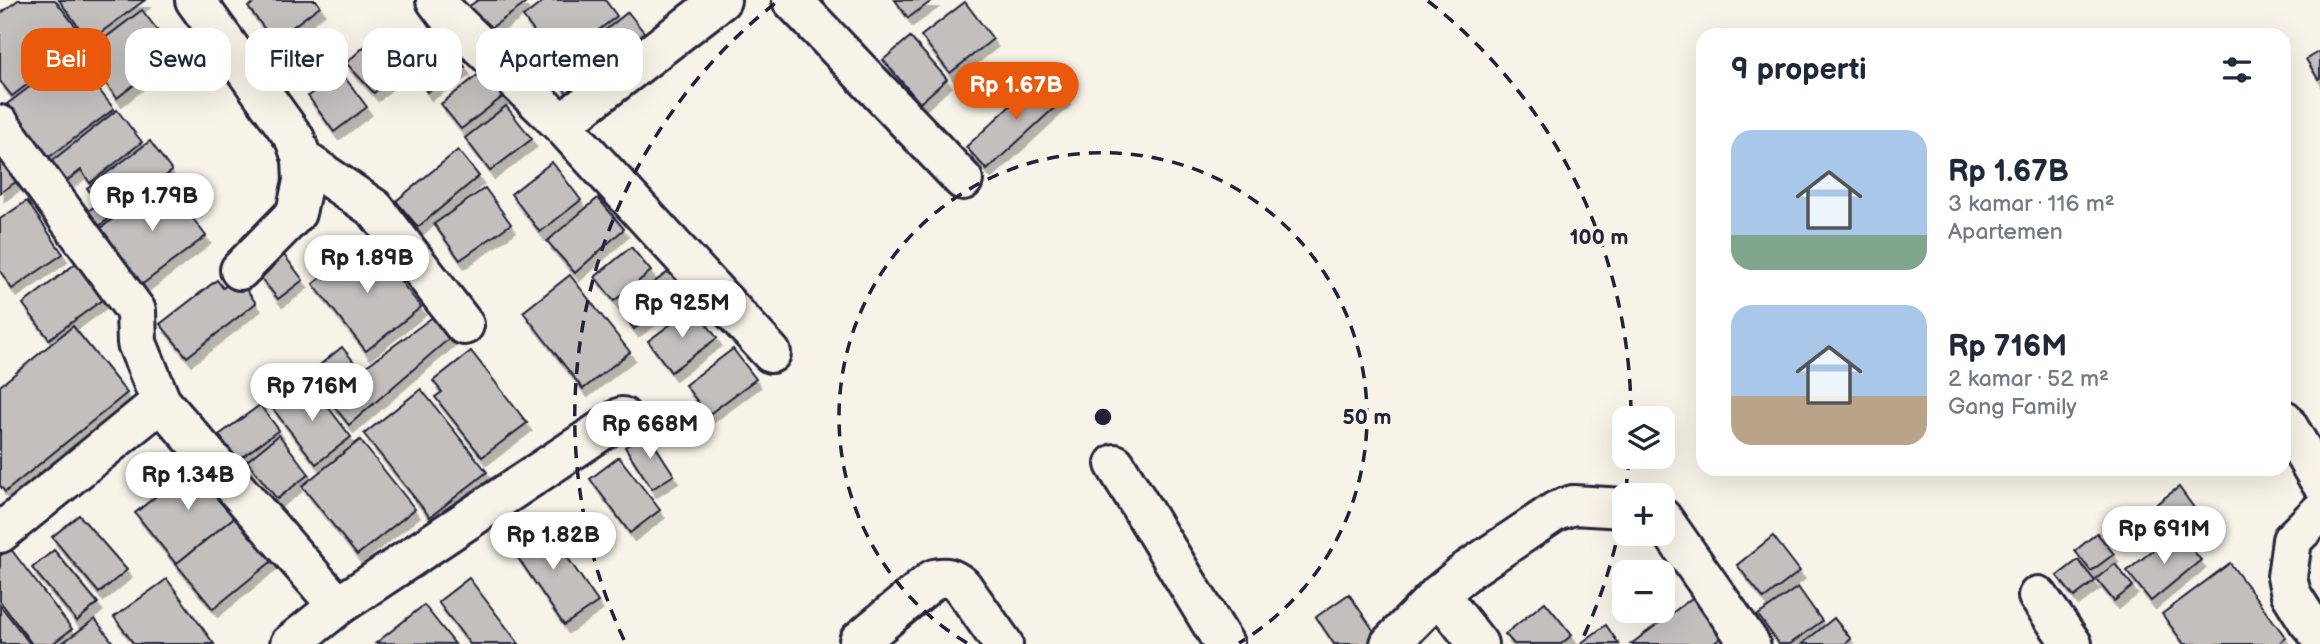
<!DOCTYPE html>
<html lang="id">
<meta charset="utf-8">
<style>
:root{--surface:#fff;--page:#f6f6f7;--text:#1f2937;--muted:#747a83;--accent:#ea580c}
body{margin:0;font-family:"Balsamiq Sans",sans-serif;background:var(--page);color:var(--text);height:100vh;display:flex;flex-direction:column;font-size:26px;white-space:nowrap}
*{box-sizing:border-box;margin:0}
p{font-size:23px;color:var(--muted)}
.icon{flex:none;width:38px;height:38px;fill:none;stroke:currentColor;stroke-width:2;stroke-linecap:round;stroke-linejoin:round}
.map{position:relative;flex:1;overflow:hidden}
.sheet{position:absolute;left:1696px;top:28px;width:595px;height:448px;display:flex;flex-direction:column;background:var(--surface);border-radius:21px;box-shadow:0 7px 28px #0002}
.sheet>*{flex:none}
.hud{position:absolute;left:21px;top:28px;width:665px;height:63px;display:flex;gap:14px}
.buttons{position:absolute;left:1612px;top:406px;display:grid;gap:14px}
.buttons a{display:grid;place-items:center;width:63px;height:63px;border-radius:14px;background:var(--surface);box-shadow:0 7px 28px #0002;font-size:35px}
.price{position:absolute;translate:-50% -60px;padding:0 16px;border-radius:24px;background:#fff;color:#222;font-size:23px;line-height:46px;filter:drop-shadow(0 2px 4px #0008)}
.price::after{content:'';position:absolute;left:50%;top:42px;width:21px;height:16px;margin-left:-10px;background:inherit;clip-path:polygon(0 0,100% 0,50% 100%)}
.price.active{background:var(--accent);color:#fff}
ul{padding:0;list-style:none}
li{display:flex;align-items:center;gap:21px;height:175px;padding:0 35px}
li span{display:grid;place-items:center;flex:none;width:196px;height:140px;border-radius:21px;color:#555}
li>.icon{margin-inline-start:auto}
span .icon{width:84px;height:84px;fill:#fffc;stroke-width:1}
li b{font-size:30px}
h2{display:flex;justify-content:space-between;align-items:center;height:84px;padding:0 35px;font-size:30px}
.tag{padding:0 24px;border-radius:21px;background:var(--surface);box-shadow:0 7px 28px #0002;font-size:24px;line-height:63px}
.tag.active{background:var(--accent);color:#fff}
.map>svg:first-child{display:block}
.building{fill:#c2bfbd;stroke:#22223b;stroke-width:2;filter:url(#shadow)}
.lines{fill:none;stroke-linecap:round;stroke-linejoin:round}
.minor-casing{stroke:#22223b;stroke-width:44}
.minor{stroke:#f7f3e8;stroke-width:38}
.ring{fill:none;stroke:#22223b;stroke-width:3.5;stroke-dasharray:12 9}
.centre{fill:#22223b;stroke:#f7f3e8;stroke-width:3.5}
.ring-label{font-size:21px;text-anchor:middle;font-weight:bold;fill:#22223b;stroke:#f7f3e8;stroke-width:7;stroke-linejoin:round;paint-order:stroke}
</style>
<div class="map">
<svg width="2320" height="644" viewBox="0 0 2320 644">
<defs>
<filter id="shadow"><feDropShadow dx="4.5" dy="8" stdDeviation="0" flood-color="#0004"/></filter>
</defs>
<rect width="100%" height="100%" fill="#f7f3e8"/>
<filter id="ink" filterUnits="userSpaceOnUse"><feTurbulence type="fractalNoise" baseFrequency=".0143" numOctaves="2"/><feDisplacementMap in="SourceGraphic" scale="14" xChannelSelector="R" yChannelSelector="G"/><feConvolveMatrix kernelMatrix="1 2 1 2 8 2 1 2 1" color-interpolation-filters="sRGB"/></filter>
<g filter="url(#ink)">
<g class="building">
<path d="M18,0H55L86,40L12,96L0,81V14Z"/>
<path d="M59,0H145L89,41Z"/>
<path d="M258,0H316L320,6L274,41L248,7Z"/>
<path d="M478,0H523L525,4L485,32L468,7Z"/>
<path d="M545,0H605L617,16L574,49L564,35L547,48L523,17Z"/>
<path d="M895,0H933L908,18Z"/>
<path d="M965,2L993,39L950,73L921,36Z"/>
<path d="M142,10L175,53L117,98L84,54Z"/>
<path d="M628,12L647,36L617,60L598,36Z"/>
<path d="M438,26L465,67L427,92L401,52Z"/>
<path d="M598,36L617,60L571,98L551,73Z"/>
<path d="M375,37L403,67L374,93L346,63Z"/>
<path d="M910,37L947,79L920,103L883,60Z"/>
<path d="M2320,51V78L2318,79L2306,59Z"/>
<path d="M72,55L114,109L48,158L7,104Z"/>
<path d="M484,70L505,95L461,129L441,104Z"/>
<path d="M340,71L367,107L334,132L308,96Z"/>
<path d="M1044,74L1066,97L987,170L966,147Z"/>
<path d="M506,106L532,139L490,171L465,138Z"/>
<path d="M117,110L142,142L90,183L81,170L64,183L49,163Z"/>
<path d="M150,141L172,171L95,229L84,214L98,204L87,188Z"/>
<path d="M458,150L479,176L418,227L396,201Z"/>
<path d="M0,151L20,179L0,193Z"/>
<path d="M552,162L581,200L540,232L511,194Z"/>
<path d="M164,180L206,236L140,286L97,231Z"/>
<path d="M485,188L511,224L460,260L434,224Z"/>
<path d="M598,198L624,229L575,273L547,241Z"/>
<path d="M27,201L63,254L12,289L0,271V219Z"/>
<path d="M368,240L421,307L366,351L313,284Z"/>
<path d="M631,247L651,271L614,301L595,277Z"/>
<path d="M284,255L303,280L278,299L258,274Z"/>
<path d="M79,261L106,297L49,339L23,304Z"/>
<path d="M671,270L686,291L634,329L619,308Z"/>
<path d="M570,275L630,352L583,389L523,312Z"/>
<path d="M237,277L256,303L187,357L160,324L217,280L223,288Z"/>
<path d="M694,307L717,338L671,372L648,341Z"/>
<path d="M434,316L452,336L349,425L326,396Z"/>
<path d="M73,326L127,393L5,492L0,486V386Z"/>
<path d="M342,347L358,367L331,389L315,369Z"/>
<path d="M733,349L756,379L708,415L685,385Z"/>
<path d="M471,351L527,423L482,457L435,397L442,392L433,381Z"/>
<path d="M308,381L351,437L316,464L273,409Z"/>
<path d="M421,389L487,472L430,517L364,434Z"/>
<path d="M260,405L279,430L238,460L219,435Z"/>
<path d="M647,433L674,475L652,489L625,447Z"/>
<path d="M279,435L309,474L277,499L247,461Z"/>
<path d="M360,440L415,509L357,555L302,486Z"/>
<path d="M619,457L660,510L630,533L590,479Z"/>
<path d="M200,461L241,512L176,564L135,513Z"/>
<path d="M2179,487L2197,512L2156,541L2139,517Z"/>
<path d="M241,512L277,557L213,609L176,564Z"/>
<path d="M79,515L127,570L99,593L52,537Z"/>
<path d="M542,520L598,602L564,625L508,543Z"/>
<path d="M2177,531L2201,560L2151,601L2127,571Z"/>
<path d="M2097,533L2114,554L2091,571L2075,551Z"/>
<path d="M1773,536L1800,571L1764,599L1737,565Z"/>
<path d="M10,548L72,629L52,644H32L0,601V556Z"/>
<path d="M54,550L98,603L77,621L32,568Z"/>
<path d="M2078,560L2095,581L2074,597L2057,576Z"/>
<path d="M2230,563L2286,638L2278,644H2184L2162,614Z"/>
<path d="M2115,564L2133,586L2114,601L2096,579Z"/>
<path d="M469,578L519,644H470L438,602Z"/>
<path d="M167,579L214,644H134L114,617Z"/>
<path d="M1798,587L1822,621L1790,644H1779L1758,615Z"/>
<path d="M1700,592L1730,631L1713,644H1631Z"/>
<path d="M1349,594L1382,643L1380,644H1334L1316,617Z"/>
<path d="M1545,602L1572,635L1561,644H1514L1505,634Z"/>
<path d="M0,605L30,644H0Z"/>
<path d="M424,605L455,644L376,643Z"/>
<path d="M1834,618L1851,639L1845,644H1802Z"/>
<path d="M95,619L114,644H61Z"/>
<path d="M1606,625L1619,644H1580Z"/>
</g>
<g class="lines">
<defs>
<g id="minor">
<path d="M195,0L295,139L302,159L303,181L296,213L240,270"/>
<path d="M436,0L445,12L561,124L771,353"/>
<path d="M792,0L963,180"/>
<path d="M561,124L721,0"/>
<path d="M0,125L136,311L137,343L161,402L338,606"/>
<path d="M302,159L375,209L464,325"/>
<path d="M2284,420L2320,481"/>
<path d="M1115,464L1224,644"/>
<path d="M2320,512L2292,540L2287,577L2291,594L2308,621L2320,635"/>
<path d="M1662,518L1750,644"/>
<path d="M0,533L161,402"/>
<path d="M1439,594L1478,644"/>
<path d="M2038,596L2072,644"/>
<path d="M290,644L338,606L622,417"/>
<path d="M862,644L859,641L934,579C946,576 952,578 962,586L1003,644"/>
<path d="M1390,644L1439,594L1468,570L1556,511L1573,505L1624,508"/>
</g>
</defs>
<use href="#minor" class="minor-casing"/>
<use href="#minor" class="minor"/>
</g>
</g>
<g class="ring">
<path d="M967 643A264 264 0 1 1 1239 643"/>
<path d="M1629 458A528 528 0 0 1 1625 495M1624 504A528 528 0 0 1 1582 640M624 640A528 528 0 0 1 778 1M1428 1A528 528 0 0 1 1631 417"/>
</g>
<circle cx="1103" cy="417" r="10" class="centre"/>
<g class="ring-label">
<text x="1599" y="244">100 m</text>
<text x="1367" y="424">50 m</text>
</g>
</svg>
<div class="buttons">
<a><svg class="icon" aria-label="layers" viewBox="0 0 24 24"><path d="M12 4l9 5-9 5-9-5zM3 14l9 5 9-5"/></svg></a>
<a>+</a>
<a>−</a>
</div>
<b class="price active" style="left:1016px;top:122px">Rp 1.67B</b>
<b class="price" style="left:152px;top:233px">Rp 1.79B</b>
<b class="price" style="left:367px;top:295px">Rp 1.89B</b>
<b class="price" style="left:682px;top:340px">Rp 925M</b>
<b class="price" style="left:312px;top:423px">Rp 716M</b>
<b class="price" style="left:650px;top:461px">Rp 668M</b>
<b class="price" style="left:188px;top:512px">Rp 1.34B</b>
<b class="price" style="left:2164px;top:566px">Rp 691M</b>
<b class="price" style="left:553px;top:572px">Rp 1.82B</b>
<div class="hud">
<a class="tag active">Beli</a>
<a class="tag">Sewa</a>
<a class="tag">Filter</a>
<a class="tag">Baru</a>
<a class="tag">Apartemen</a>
</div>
<section class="sheet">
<h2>9 properti<svg class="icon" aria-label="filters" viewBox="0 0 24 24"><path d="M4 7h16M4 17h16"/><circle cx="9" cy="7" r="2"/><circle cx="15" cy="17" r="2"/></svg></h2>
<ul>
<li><span style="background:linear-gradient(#a9c7e8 75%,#7fa58c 0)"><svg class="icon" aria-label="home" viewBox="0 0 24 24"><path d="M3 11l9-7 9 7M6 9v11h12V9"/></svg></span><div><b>Rp 1.67B</b><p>3 kamar · 116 m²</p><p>Apartemen</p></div></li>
<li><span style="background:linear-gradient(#a9c7e8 65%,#b9a48a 0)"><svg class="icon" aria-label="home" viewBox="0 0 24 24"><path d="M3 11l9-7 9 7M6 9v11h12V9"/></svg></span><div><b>Rp 716M</b><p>2 kamar · 52 m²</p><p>Gang Family</p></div></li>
</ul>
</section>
</div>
